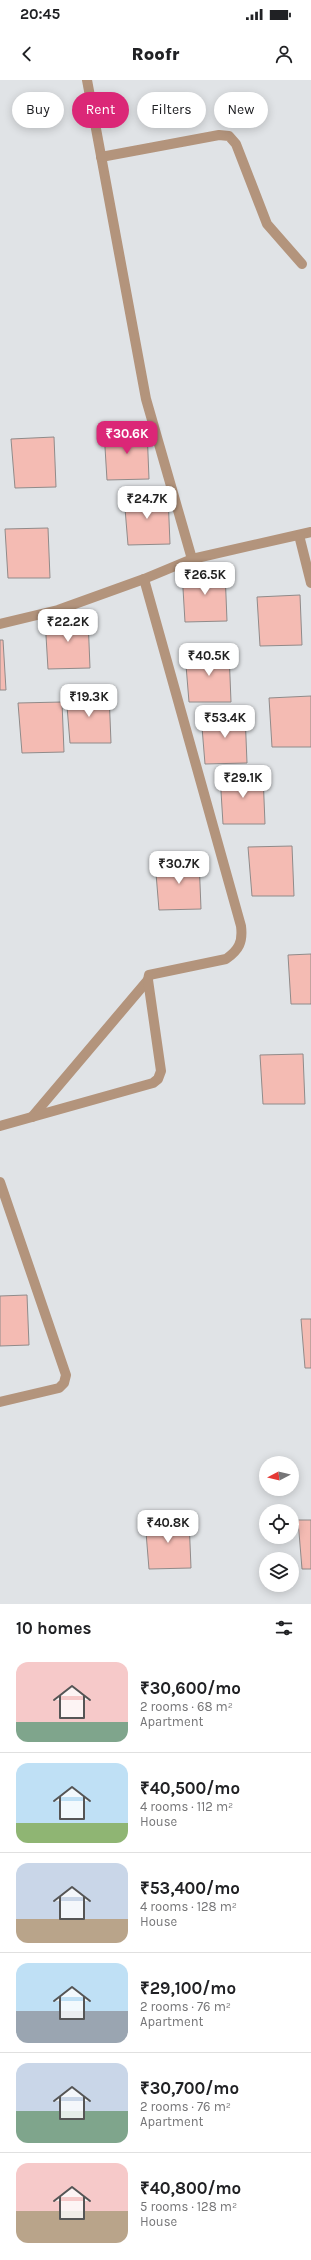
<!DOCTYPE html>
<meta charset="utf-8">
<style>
:root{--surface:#fff;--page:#f6f6f6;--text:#202124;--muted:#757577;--line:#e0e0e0;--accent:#db2777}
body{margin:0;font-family:Karla,sans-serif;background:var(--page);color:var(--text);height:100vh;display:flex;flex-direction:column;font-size:15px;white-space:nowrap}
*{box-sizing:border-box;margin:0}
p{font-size:13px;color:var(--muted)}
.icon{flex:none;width:22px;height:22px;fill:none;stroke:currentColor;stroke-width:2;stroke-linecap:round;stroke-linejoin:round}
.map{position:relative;height:1524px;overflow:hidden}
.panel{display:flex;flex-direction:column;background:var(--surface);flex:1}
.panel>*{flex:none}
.hud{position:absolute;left:12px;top:12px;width:287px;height:36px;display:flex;gap:8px}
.needle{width:26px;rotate:263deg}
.fabs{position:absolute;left:259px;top:1376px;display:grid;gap:8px}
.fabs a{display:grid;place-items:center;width:40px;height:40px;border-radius:50%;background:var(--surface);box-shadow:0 2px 10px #0003;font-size:20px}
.price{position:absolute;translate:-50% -34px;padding:0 9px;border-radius:8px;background:#fff;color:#222;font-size:13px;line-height:26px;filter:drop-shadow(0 1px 2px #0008)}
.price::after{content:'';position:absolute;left:50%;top:24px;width:12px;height:9px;margin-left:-6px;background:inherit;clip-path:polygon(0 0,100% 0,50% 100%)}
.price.current{background:var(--accent);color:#fff}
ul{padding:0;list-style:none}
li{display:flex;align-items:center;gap:12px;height:100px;padding:0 16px}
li+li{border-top:1px solid var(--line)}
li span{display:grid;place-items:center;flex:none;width:112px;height:80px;border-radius:12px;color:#555}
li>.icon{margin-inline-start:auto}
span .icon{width:48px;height:48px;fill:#fffc;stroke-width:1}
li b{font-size:17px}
h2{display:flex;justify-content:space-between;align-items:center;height:48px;padding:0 16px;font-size:17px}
.pill{padding:0 14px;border-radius:18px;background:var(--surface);box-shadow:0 2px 10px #0003;font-size:14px;line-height:36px}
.pill.current{background:var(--accent);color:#fff}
.status{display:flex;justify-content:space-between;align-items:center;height:28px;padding:0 20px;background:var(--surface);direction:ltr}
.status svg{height:11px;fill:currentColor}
header{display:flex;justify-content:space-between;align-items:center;height:52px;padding:0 16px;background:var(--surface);font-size:18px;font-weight:800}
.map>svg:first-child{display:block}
.building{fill:#f4bbb3;stroke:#908b8a}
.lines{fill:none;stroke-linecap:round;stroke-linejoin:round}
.minor{stroke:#b3947c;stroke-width:10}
</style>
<div class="status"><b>20:45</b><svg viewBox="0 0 49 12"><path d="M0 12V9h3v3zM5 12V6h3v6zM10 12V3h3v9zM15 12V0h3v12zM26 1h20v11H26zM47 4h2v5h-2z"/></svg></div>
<header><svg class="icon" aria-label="back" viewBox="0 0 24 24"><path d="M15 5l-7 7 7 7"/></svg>Roofr<svg class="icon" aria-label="person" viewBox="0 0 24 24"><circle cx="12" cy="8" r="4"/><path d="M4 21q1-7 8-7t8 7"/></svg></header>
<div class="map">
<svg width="311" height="1524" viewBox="0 0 311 1524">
<rect width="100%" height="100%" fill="#e0e3e6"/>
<g class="building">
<path d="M147,349L149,399L107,400L104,351Z"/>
<path d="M54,357L56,407L15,408L11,359Z"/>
<path d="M168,415L170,464L128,465L124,416Z"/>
<path d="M48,448L50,498H8L5,449Z"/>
<path d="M225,491L227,541L185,542L182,492Z"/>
<path d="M300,515L302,565L260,566L257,517Z"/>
<path d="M88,538L90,588L48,589L45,539Z"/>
<path d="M0,560H3L6,610H0Z"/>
<path d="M229,572L231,622H189L185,573Z"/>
<path d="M109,613L111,663H70L66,614Z"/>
<path d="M311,616V667H272L269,618Z"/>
<path d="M62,622L64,672L22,673L18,623Z"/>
<path d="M245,633L247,683L205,684L201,635Z"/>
<path d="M263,694L265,744H223L220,695Z"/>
<path d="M292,766L294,816H252L248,767Z"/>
<path d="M199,779L201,829L159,830L155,781Z"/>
<path d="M311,874V924H291L288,875Z"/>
<path d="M303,974L305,1024H263L260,975Z"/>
<path d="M27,1215L29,1265L0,1266V1216Z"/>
<path d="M301,1239H311V1288H305Z"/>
<path d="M189,1439L191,1488L149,1489L145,1440Z"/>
<path d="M298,1440H311V1489H302Z"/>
</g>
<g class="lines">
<g class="minor">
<path d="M87,0L146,319L192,479"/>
<path d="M101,77L219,55L229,56L236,64L267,144L302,184"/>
<path d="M299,455L311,503"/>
<path d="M0,544L58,530L144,499L192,479L311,452"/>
<path d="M32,1037L148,900"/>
<path d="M0,1046L153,1003L158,999L161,991L148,900L149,895L226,879C239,870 243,862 241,846L144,499"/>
<path d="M0,1102L66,1295L64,1303L59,1308L0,1322"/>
</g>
</g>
</svg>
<div class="fabs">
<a><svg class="needle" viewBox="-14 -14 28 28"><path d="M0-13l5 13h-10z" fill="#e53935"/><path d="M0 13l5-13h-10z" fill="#757577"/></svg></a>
<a><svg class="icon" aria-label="locate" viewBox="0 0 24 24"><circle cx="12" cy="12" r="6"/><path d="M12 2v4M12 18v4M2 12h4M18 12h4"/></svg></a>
<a><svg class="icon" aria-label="layers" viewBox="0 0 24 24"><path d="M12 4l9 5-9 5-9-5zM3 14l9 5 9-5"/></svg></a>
</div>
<b class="price current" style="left:127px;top:375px">₹30.6K</b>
<b class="price" style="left:147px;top:440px">₹24.7K</b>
<b class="price" style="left:205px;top:516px">₹26.5K</b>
<b class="price" style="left:68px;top:563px">₹22.2K</b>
<b class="price" style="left:209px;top:597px">₹40.5K</b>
<b class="price" style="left:89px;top:638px">₹19.3K</b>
<b class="price" style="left:225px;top:659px">₹53.4K</b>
<b class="price" style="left:243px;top:719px">₹29.1K</b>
<b class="price" style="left:179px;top:805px">₹30.7K</b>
<b class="price" style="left:168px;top:1464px">₹40.8K</b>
<div class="hud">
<a class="pill">Buy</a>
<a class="pill current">Rent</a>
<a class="pill">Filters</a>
<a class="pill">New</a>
</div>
</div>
<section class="panel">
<h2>10 homes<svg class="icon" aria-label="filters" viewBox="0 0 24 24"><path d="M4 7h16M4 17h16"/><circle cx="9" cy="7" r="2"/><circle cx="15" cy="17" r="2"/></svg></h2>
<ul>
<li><span style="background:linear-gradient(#f6c9c9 75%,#7fa58c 0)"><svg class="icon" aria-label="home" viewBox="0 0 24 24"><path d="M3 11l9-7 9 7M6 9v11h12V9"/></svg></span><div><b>₹30,600/mo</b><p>2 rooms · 68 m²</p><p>Apartment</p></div></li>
<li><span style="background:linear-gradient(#bfe0f5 75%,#8fb573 0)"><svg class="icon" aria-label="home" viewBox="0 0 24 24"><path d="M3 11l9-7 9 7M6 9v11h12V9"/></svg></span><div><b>₹40,500/mo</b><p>4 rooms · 112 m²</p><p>House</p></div></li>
<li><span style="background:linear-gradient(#c9d6e8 70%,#b9a48a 0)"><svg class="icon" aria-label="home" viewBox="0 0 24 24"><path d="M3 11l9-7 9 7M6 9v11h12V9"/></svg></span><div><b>₹53,400/mo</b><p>4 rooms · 128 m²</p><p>House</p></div></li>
<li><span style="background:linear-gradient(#bfe0f5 60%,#9aa5b1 0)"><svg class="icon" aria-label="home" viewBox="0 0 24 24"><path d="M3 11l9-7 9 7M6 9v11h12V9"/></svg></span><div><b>₹29,100/mo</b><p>2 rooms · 76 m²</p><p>Apartment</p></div></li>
<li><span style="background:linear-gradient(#c9d6e8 60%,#7fa58c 0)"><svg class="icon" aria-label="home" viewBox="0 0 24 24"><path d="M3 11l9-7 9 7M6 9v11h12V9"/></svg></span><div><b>₹30,700/mo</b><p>2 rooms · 76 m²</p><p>Apartment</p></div></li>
<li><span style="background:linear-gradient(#f6c9c9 60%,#b9a48a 0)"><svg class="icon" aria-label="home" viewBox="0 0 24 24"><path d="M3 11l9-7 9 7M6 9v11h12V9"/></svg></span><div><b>₹40,800/mo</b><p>5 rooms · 128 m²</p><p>House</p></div></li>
</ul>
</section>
